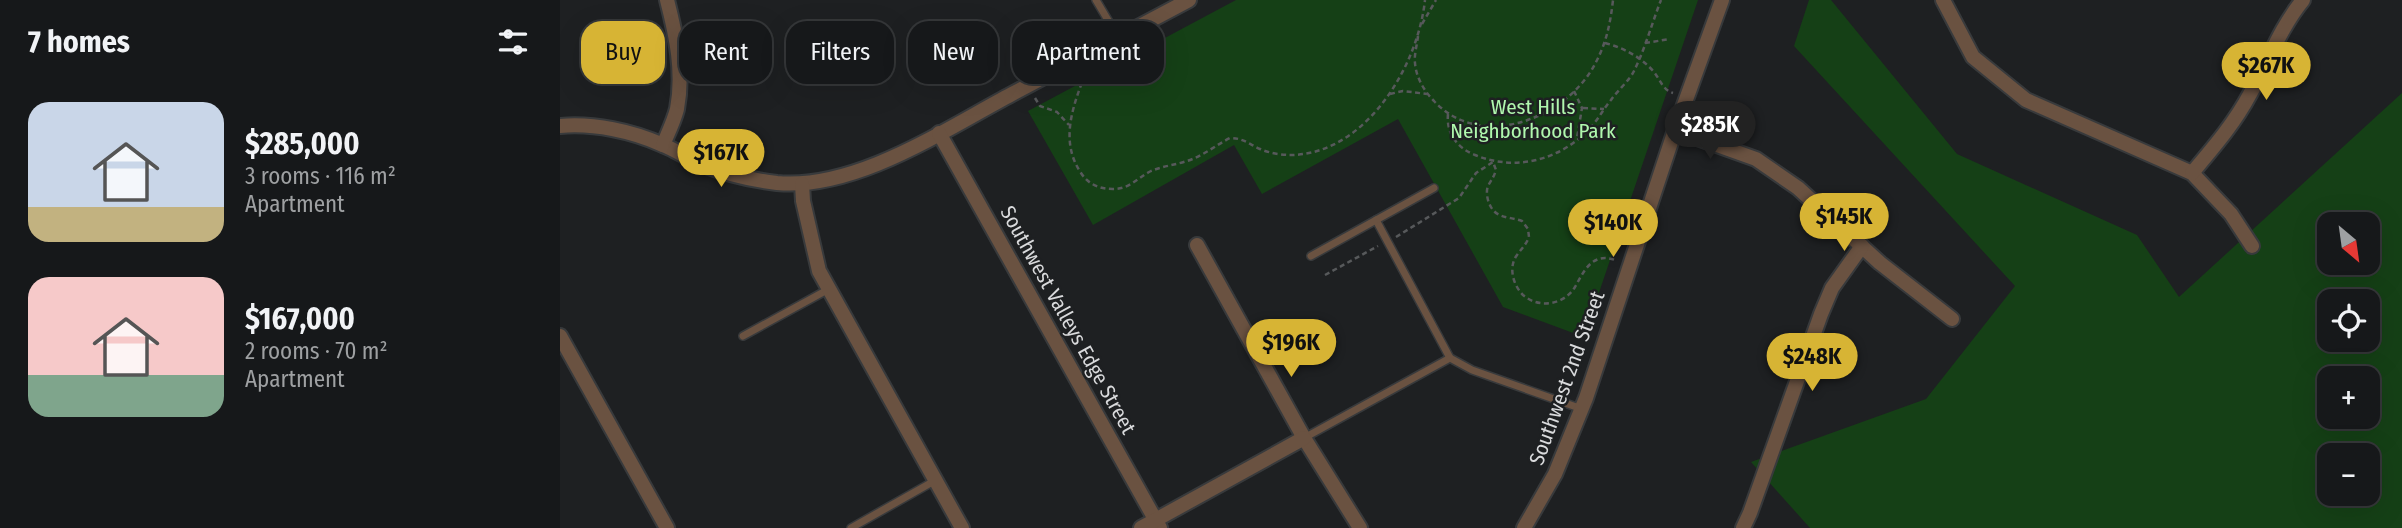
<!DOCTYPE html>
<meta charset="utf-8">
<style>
:root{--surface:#16181a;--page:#232527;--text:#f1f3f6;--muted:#9ea0a2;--line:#353739;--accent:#d7b434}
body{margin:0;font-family:"Fira Sans Condensed",sans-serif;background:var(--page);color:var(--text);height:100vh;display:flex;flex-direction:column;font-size:26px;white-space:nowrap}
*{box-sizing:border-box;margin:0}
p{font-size:23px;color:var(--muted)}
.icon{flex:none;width:38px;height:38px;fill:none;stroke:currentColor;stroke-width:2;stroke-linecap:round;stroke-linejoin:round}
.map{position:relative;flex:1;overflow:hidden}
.drawer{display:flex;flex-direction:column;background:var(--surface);width:560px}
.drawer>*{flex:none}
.guide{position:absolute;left:21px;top:21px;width:665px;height:63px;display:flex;gap:14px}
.needle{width:46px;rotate:151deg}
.fabs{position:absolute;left:1757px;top:212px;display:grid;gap:14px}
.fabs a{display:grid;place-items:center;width:63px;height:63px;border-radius:14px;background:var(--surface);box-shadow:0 7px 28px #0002,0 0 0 2px var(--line);font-size:35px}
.price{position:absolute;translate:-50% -60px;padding:0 16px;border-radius:24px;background:var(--accent);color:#111;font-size:23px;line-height:46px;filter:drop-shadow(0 2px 4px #0008)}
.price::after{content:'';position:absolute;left:50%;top:42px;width:21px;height:16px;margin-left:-10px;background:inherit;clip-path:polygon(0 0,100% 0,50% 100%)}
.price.current{background:#222;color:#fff}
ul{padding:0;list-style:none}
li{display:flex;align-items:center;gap:21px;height:175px;padding:0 28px}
li span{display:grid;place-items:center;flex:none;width:196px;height:140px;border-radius:21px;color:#555}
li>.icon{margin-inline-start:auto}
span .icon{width:84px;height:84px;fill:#fffc;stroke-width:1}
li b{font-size:30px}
h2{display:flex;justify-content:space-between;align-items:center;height:84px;padding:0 28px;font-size:30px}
.tag{padding:0 24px;border-radius:21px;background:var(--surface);box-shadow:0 7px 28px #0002,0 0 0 2px var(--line);font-size:24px;line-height:63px}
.tag.current{background:var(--accent);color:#111}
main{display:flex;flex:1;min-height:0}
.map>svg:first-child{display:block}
.green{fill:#154016;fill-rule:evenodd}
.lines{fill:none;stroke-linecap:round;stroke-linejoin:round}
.lane-casing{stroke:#383a3c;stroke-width:10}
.street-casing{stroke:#383a3c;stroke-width:18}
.path{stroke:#57595b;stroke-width:2.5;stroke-dasharray:5 3.5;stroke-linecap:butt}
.lane{stroke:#6a5241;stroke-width:7}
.street{stroke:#6a5241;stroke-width:14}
.labels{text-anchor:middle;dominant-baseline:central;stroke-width:5;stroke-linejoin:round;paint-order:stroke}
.park-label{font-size:21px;fill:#b0f8ae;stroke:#1e2022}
.street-label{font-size:21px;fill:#d9dadc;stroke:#1e2022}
</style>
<main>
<section class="drawer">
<h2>7 homes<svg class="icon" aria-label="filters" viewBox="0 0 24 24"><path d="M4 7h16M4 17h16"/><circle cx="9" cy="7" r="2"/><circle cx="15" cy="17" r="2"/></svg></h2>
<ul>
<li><span style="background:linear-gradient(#c9d6e8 75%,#c2b280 0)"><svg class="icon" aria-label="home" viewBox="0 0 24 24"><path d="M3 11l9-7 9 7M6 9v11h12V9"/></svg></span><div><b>$285,000</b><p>3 rooms · 116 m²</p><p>Apartment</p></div></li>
<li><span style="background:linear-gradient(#f6c9c9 70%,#7fa58c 0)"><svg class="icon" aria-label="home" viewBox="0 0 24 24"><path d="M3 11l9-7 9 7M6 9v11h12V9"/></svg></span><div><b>$167,000</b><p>2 rooms · 70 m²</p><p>Apartment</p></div></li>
</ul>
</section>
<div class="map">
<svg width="1842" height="528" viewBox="0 0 1842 528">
<rect width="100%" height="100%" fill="#1e2022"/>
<g class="green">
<path d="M676,0H1138L1024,337L943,307L838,119L702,194L674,145L533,225L468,111Z"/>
<path d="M1249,0H1271L1397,154L1577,235L1619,297L1842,93V528H1250L1191,462L1366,399L1455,286L1234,46ZM1769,224H1808V262H1769ZM1769,301H1808V340H1769ZM1769,378H1808V416H1769ZM1769,455H1808V494H1769Z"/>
</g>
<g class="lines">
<defs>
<g id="lane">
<path d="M536,0L558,37"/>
<path d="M816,220L890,358L912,370L1022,409"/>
<path d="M751,256L874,188"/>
<path d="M183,336L269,289"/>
<path d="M744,438L890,358"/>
<path d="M291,528L376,480"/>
</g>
<g id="street">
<path d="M1383,0L1413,57L1466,100L1632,173L1671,214L1692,246"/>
<path d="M0,126C34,123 72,131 103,145C116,150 128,159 141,164C166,174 191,180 217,183C296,190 384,130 452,94C511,63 570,31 629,0"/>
<path d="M1115,130L1196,159L1238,188L1320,263L1392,319"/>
<path d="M379,133L600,528"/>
<path d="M103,145C108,133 114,121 117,109C124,72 116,35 107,0"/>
<path d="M1632,173C1653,148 1674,124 1690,94C1708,62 1720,28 1743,0"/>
<path d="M242,184L243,201L259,271L402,528"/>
<path d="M637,245L744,438L800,528"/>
<path d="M0,336L107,528"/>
<path d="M581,528L744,438"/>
<path d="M964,528L995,474L1026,398L1115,130L1162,0"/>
<path d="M1183,528L1190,513L1261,314L1272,288L1302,246"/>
</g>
</defs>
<use href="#lane" class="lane-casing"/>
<use href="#street" class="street-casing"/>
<g class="path">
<path d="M862,24L876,0"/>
<path d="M858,36C857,45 854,55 855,63C856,77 864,91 874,101C919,150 999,121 1031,71C1045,48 1050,27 1053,0"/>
<path d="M1045,43C1064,48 1081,57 1094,72C1101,81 1103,90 1113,93"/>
<path d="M1085,43L1110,39"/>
<path d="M515,76L521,85C510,115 502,145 521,173C528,184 539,189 553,189C570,189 577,178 591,171C603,166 615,165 627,161C643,156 656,145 670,138C683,138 689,144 700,149C709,153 721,155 731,155C806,154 858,66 865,0"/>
<path d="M1014,91L1022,108L1017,138"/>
<path d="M830,94L843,91L867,94"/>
<path d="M475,98L480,106L497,112L509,125"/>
<path d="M1023,108L1044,109"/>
<path d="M888,114C886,133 897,148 915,155C956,172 1002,160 1032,126C1039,118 1044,108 1051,100C1058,90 1069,81 1074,71C1085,49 1092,23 1101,0"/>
<path d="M836,237L899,198L916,173L933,162L936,170C934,177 931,180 928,186C926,191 927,198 929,203C935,219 948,216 962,221L968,229L969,237C966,245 961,249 957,255C948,267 953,285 963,295C979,309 1004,305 1015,287C1024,271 1032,252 1055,260"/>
<path d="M765,275L818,246"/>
</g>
<use href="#lane" class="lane"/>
<use href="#street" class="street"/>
</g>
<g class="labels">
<g class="park-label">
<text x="973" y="107">West Hills<tspan x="973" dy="24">Neighborhood Park</tspan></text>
</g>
<g class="street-label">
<text transform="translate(508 320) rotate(61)">Southwest Valleys Edge Street</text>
<text transform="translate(1007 378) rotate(-70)">Southwest 2nd Street</text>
</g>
</g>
</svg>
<div class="fabs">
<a><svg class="needle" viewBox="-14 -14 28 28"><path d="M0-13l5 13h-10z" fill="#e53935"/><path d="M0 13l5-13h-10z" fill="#9ea0a2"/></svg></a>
<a><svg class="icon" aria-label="locate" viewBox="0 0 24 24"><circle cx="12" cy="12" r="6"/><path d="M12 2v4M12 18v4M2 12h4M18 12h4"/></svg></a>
<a>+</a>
<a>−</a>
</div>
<b class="price" style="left:1706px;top:102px">$267K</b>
<b class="price current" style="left:1150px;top:161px">$285K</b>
<b class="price" style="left:161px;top:189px">$167K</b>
<b class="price" style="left:1284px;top:253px">$145K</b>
<b class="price" style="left:1053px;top:259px">$140K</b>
<b class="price" style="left:731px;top:379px">$196K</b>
<b class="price" style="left:1252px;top:393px">$248K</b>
<div class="guide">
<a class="tag current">Buy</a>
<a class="tag">Rent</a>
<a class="tag">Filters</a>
<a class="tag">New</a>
<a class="tag">Apartment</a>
</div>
</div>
</main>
